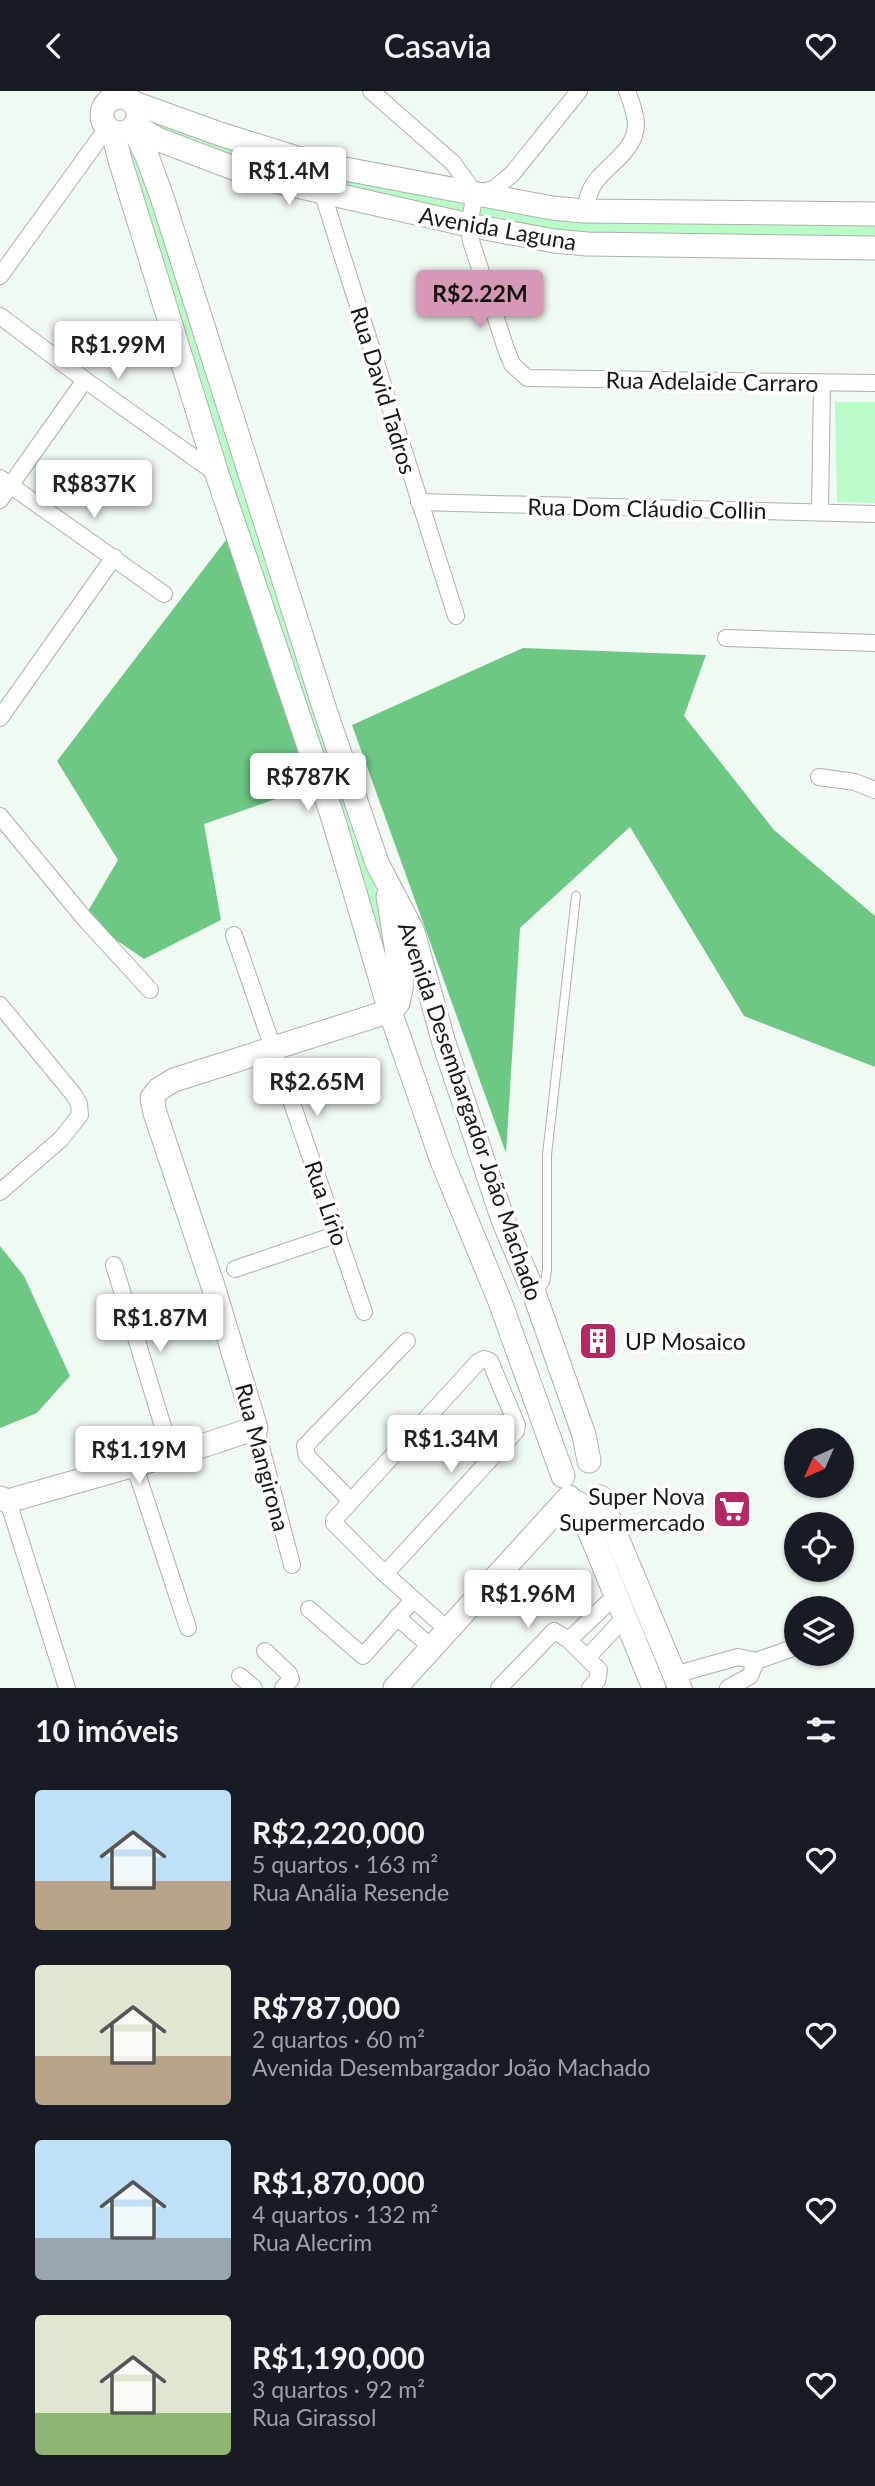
<!DOCTYPE html>
<html lang="pt">
<meta charset="utf-8">
<style>
:root{--surface:#171b24;--page:#242831;--text:#f1f3f6;--muted:#9ea1a6;--accent:#d698b4}
body{margin:0;font-family:Lato,sans-serif;background:var(--page);color:var(--text);height:100vh;display:flex;flex-direction:column;font-size:26px;white-space:nowrap}
*{box-sizing:border-box;margin:0}
p{font-size:23px;color:var(--muted)}
.icon{flex:none;width:38px;height:38px;fill:none;stroke:currentColor;stroke-width:2;stroke-linecap:round;stroke-linejoin:round}
.map{position:relative;height:1597px;overflow:hidden}
.drawer{display:flex;flex-direction:column;background:var(--surface);flex:1}
.drawer>*{flex:none}
.needle{width:46px;rotate:225deg}
.buttons{position:absolute;left:784px;top:1337px;display:grid;gap:14px}
.buttons a{display:grid;place-items:center;width:70px;height:70px;border-radius:50%;background:var(--surface);box-shadow:0 2px 5px #0004;font-size:35px}
.price{position:absolute;translate:-50% -60px;padding:0 16px;border-radius:7px;background:#fff;color:#222;font-size:23px;line-height:46px;filter:drop-shadow(0 2px 4px #0008)}
.price::after{content:'';position:absolute;left:50%;top:42px;width:21px;height:16px;margin-left:-10px;background:inherit;clip-path:polygon(0 0,100% 0,50% 100%)}
.price.on{background:var(--accent);color:#111}
ul{padding:0;list-style:none}
li{display:flex;align-items:center;gap:21px;height:175px;padding:0 35px}
li span{display:grid;place-items:center;flex:none;width:196px;height:140px;border-radius:7px;color:#555}
li>.icon{margin-inline-start:auto}
span .icon{width:84px;height:84px;fill:#fffc;stroke-width:1}
li b{font-size:30px}
h2{display:flex;justify-content:space-between;align-items:center;height:84px;padding:0 35px;font-size:30px}
header{display:flex;justify-content:space-between;align-items:center;height:91px;padding:0 35px;background:var(--surface);font-size:32px;font-weight:600}
.map>svg:first-child{display:block}
.green{fill:#b9fcc8}
.forest{fill:#6dc785}
.lines{fill:none;stroke-linecap:round;stroke-linejoin:round}
.lane-casing{stroke:#abb2ac;stroke-width:10}
.street-casing{stroke:#abb2ac;stroke-width:18}
.secondary-casing{stroke:#abb2ac;stroke-width:25}
.lane{stroke:#fff;stroke-width:8}
.street{stroke:#fff;stroke-width:16}
.secondary{stroke:#fff;stroke-width:23}
.labels{text-anchor:middle;dominant-baseline:central;stroke-width:7;stroke-linejoin:round;paint-order:stroke}
.street-label{font-size:23px;fill:#181a18;stroke:#fff}
.poi-label{font-size:23px;fill:#181a18;stroke:#fff;text-anchor:start}
</style>
<header><svg class="icon" aria-label="back" viewBox="0 0 24 24"><path d="M15 5l-7 7 7 7"/></svg>Casavia<svg class="icon" aria-label="heart" viewBox="0 0 24 24"><path d="M12 20l-8-8c-3-5 5-10 8-4 3-6 11-1 8 4z"/></svg></header>
<div class="map">
<svg width="875" height="1597" viewBox="0 0 875 1597">
<rect width="100%" height="100%" fill="#f1f9f3"/>
<g class="green">
<path d="M150,27L487,115L875,131V145L578,142L490,128L300,86L154,41Z"/>
<path d="M127,55L146,65L396,864L391,886L123,57Z"/>
<path d="M835,311H875V412L837,411Z"/>
</g>
<g class="forest">
<path d="M229,445L319,693L204,733L221,829L144,868L84,827L118,769L57,670Z"/>
<path d="M523,557L706,564L684,625L774,739L875,825V976L744,925L630,736L520,837L506,1062L352,634Z"/>
<path d="M0,1155L24,1185L70,1285L37,1322L0,1337Z"/>
</g>
<g class="lines">
<defs>
<path id="lane" d="M537,1203L545,1191L547,1179V1064L576,805"/>
<g id="street">
<path d="M371,0L453,72L475,103"/>
<path d="M313,72L456,525"/>
<path d="M475,103L469,134L471,150L506,258L512,273L527,287L875,292"/>
<path d="M477,103L495,97L512,83L579,0"/>
<path d="M584,120C587,109 589,99 596,90C611,71 636,59 636,32C635,21 631,10 627,0"/>
<path d="M0,185L107,37"/>
<path d="M0,225L85,289L217,383"/>
<path d="M0,387L164,503"/>
<path d="M0,409L85,289"/>
<path d="M419,411L875,423"/>
<path d="M820,421L822,292"/>
<path d="M726,547L875,552"/>
<path d="M0,627L114,466"/>
<path d="M819,686L855,691L875,699"/>
<path d="M0,725L84,827L150,899"/>
<path d="M234,844L364,1221"/>
<path d="M0,914L74,1004L79,1013L80,1024L61,1048L0,1101"/>
<path d="M114,1174L171,1362"/>
<path d="M235,1178L338,1143"/>
<path d="M256,1337L292,1474"/>
<path d="M134,1373L188,1537"/>
<path d="M8,1410L67,1597"/>
<path d="M351,1410L307,1365L305,1355L407,1250"/>
<path d="M385,1483L516,1340L517,1334L490,1270L484,1268L478,1271L334,1429V1432L385,1483L448,1539"/>
<path d="M309,1518L363,1565L413,1509"/>
<path d="M397,1526L431,1556"/>
<path d="M569,1549L616,1504"/>
<path d="M265,1560L289,1583L291,1588L283,1597"/>
<path d="M588,1566L625,1526"/>
<path d="M674,1584L738,1566L756,1570L796,1556"/>
<path d="M240,1585L254,1597"/>
<path d="M499,1597L554,1540L569,1549L599,1579L597,1590L590,1597"/>
<path d="M728,1597L750,1585L756,1570"/>
</g>
<g id="secondary">
<circle cx="120" cy="24" r="18"/>
<path d="M134,12L220,43L313,72L552,117L584,120L875,123"/>
<path d="M135,35L157,48L257,86L469,134L554,150L587,153L875,157"/>
<path d="M133,37L147,65L162,106L325,619L377,772L413,841L444,952L503,1129L535,1205L584,1344L589,1370"/>
<path d="M113,41L120,69L217,383L333,727L390,920L442,1070L499,1208L563,1385"/>
<path d="M600,1406L680,1597"/>
<path d="M0,1407L8,1410L205,1354L256,1337L213,1195L155,1022L152,1007L159,998L174,989L390,920L398,912L402,893L388,805"/>
<path d="M578,1412L654,1597"/>
<path d="M395,1597L569,1406"/>
</g>
</defs>
<use href="#lane" class="lane-casing"/>
<use href="#street" class="street-casing"/>
<use href="#secondary" class="secondary-casing"/>
<use href="#lane" class="lane"/>
<use href="#street" class="street"/>
<use href="#secondary" class="secondary"/>
</g>
<defs>
<symbol id="building-square" viewBox="-11 -11 22 22"><rect x="-9" y="-9" width="18" height="18" rx="4" fill="#b52963" stroke="#fff"/><path d="M-4-6H4V6H1V3H-1V6H-4ZM-2.5-4.3h1.7v1.8h-1.7ZM.8-4.3h1.7v1.8H.8ZM-2.5-1h1.7V.8h-1.7ZM.8-1h1.7V.8H.8Z" fill="#fff"/></symbol>
<symbol id="supermarket-square" viewBox="-11 -11 22 22"><rect x="-9" y="-9" width="18" height="18" rx="4" fill="#b52963" stroke="#fff"/><path d="M-6-5.5h2.5l.6 2H6L4.5 2H-2.5L-4.4-4H-6ZM-1.5 3.2a1.3 1.3 0 1 0 .1 0ZM3 3.2a1.3 1.3 0 1 0 .1 0Z" fill="#fff"/></symbol>
</defs>
<g fill-rule="evenodd">
<use href="#building-square" x="576" y="1228" width="44" height="44"/>
<use href="#supermarket-square" x="710" y="1396" width="44" height="44"/>
</g>
<g class="labels">
<g class="street-label">
<text transform="translate(498 137) rotate(10)">Avenida Laguna</text>
<text transform="translate(712 290) rotate(1)">Rua Adelaide Carraro</text>
<text transform="translate(384 299) rotate(73)">Rua David Tadros</text>
<text transform="translate(647 417) rotate(1)">Rua Dom Cláudio Collin</text>
<text transform="translate(471 1020) rotate(71)">Avenida Desembargador João Machado</text>
<text transform="translate(327 1112) rotate(71)">Rua Lírio</text>
<text transform="translate(263 1366) rotate(75)">Rua Mangirona</text>
</g>
<g class="poi-label">
<text x="625" y="1250">UP Mosaico</text>
<text x="705" y="1405" text-anchor="end">Super Nova<tspan x="705" dy="26">Supermercado</tspan></text>
</g>
</g>
</svg>
<div class="buttons">
<a><svg class="needle" viewBox="-14 -14 28 28"><path d="M0-13l5 13h-10z" fill="#e53935"/><path d="M0 13l5-13h-10z" fill="#9ea1a6"/></svg></a>
<a><svg class="icon" aria-label="locate" viewBox="0 0 24 24"><circle cx="12" cy="12" r="6"/><path d="M12 2v4M12 18v4M2 12h4M18 12h4"/></svg></a>
<a><svg class="icon" aria-label="layers" viewBox="0 0 24 24"><path d="M12 4l9 5-9 5-9-5zM3 14l9 5 9-5"/></svg></a>
</div>
<b class="price" style="left:289px;top:116px">R$1.4M</b>
<b class="price on" style="left:480px;top:239px">R$2.22M</b>
<b class="price" style="left:118px;top:290px">R$1.99M</b>
<b class="price" style="left:94px;top:429px">R$837K</b>
<b class="price" style="left:308px;top:722px">R$787K</b>
<b class="price" style="left:317px;top:1027px">R$2.65M</b>
<b class="price" style="left:160px;top:1263px">R$1.87M</b>
<b class="price" style="left:451px;top:1384px">R$1.34M</b>
<b class="price" style="left:139px;top:1395px">R$1.19M</b>
<b class="price" style="left:528px;top:1539px">R$1.96M</b>
</div>
<section class="drawer">
<h2>10 imóveis<svg class="icon" aria-label="filters" viewBox="0 0 24 24"><path d="M4 7h16M4 17h16"/><circle cx="9" cy="7" r="2"/><circle cx="15" cy="17" r="2"/></svg></h2>
<ul>
<li><span style="background:linear-gradient(#bfe0f5 65%,#b9a48a 0)"><svg class="icon" aria-label="home" viewBox="0 0 24 24"><path d="M3 11l9-7 9 7M6 9v11h12V9"/></svg></span><div><b>R$2,220,000</b><p>5 quartos · 163 m²</p><p>Rua Anália Resende</p></div><svg class="icon" aria-label="heart" viewBox="0 0 24 24"><path d="M12 20l-8-8c-3-5 5-10 8-4 3-6 11-1 8 4z"/></svg></li>
<li><span style="background:linear-gradient(#dfe7d0 65%,#b9a48a 0)"><svg class="icon" aria-label="home" viewBox="0 0 24 24"><path d="M3 11l9-7 9 7M6 9v11h12V9"/></svg></span><div><b>R$787,000</b><p>2 quartos · 60 m²</p><p>Avenida Desembargador João Machado</p></div><svg class="icon" aria-label="heart" viewBox="0 0 24 24"><path d="M12 20l-8-8c-3-5 5-10 8-4 3-6 11-1 8 4z"/></svg></li>
<li><span style="background:linear-gradient(#bfe0f5 70%,#9aa5b1 0)"><svg class="icon" aria-label="home" viewBox="0 0 24 24"><path d="M3 11l9-7 9 7M6 9v11h12V9"/></svg></span><div><b>R$1,870,000</b><p>4 quartos · 132 m²</p><p>Rua Alecrim</p></div><svg class="icon" aria-label="heart" viewBox="0 0 24 24"><path d="M12 20l-8-8c-3-5 5-10 8-4 3-6 11-1 8 4z"/></svg></li>
<li><span style="background:linear-gradient(#dfe7d0 70%,#8fb573 0)"><svg class="icon" aria-label="home" viewBox="0 0 24 24"><path d="M3 11l9-7 9 7M6 9v11h12V9"/></svg></span><div><b>R$1,190,000</b><p>3 quartos · 92 m²</p><p>Rua Girassol</p></div><svg class="icon" aria-label="heart" viewBox="0 0 24 24"><path d="M12 20l-8-8c-3-5 5-10 8-4 3-6 11-1 8 4z"/></svg></li>
</ul>
</section>
